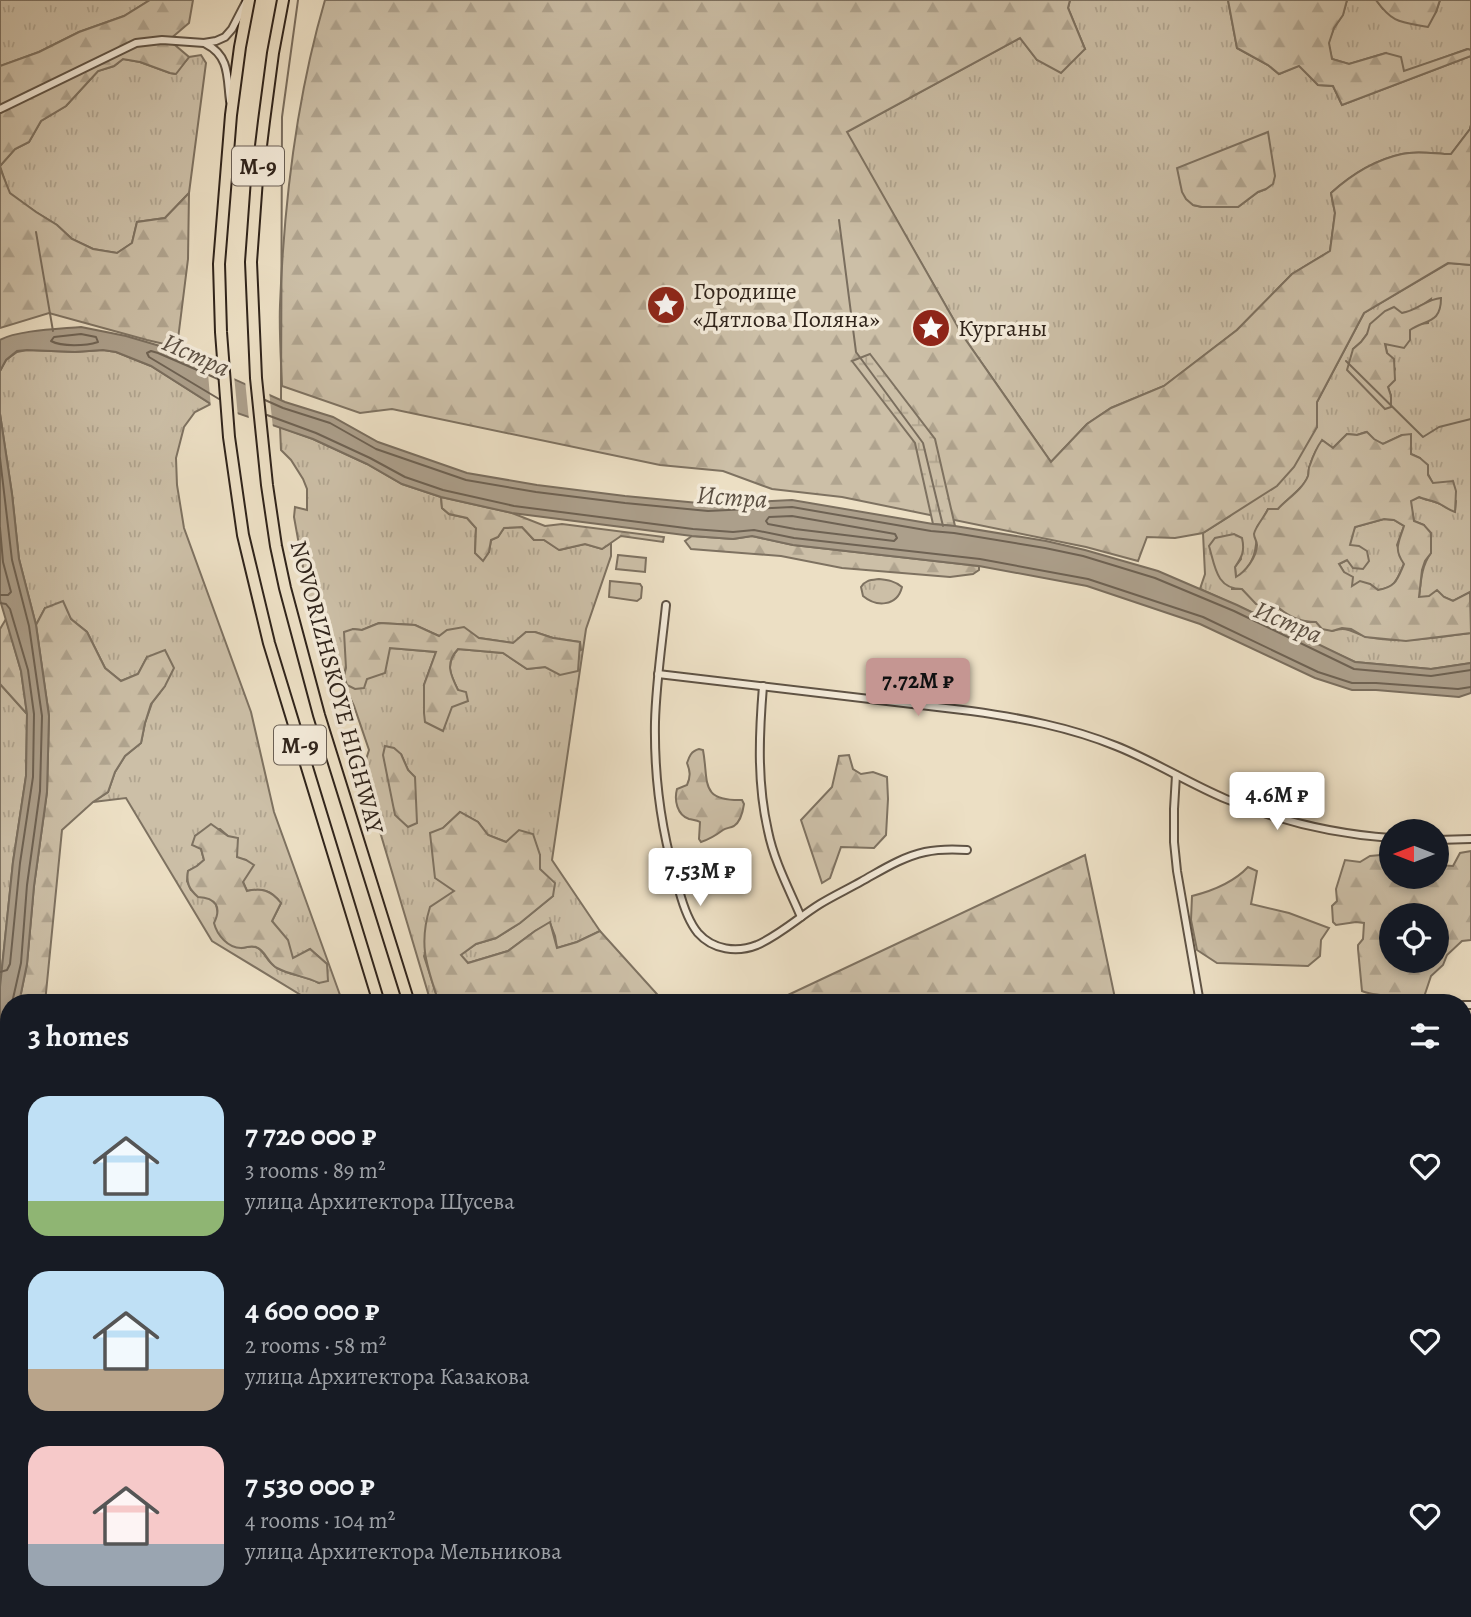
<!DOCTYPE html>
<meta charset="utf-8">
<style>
:root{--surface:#171b24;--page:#242831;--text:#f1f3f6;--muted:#9ea1a6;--accent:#c59692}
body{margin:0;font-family:Alegreya,serif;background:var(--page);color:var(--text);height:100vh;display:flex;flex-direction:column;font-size:26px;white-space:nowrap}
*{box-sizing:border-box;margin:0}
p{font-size:23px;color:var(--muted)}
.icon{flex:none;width:38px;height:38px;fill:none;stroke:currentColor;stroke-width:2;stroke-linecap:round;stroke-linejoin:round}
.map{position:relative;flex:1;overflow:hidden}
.panel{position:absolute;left:0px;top:994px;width:1472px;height:623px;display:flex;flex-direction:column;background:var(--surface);border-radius:28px 28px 0 0;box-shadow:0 4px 10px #0003}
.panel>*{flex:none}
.needle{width:46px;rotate:270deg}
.fabs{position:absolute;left:1379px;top:819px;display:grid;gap:14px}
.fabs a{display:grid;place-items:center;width:70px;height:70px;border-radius:50%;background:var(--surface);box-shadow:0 4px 10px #0003;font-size:35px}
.price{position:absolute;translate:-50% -60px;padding:0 16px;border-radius:7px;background:#fff;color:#222;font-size:23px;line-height:46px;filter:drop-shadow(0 2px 4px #0008)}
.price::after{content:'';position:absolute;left:50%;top:42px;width:21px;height:16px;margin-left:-10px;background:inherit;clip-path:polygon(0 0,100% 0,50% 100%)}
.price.current{background:var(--accent);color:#111}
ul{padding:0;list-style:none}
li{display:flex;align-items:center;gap:21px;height:175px;padding:0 28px}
li span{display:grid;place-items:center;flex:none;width:196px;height:140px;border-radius:21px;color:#555}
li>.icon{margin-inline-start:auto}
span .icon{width:84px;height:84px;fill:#fffc;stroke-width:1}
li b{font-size:30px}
h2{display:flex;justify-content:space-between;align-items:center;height:84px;padding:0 28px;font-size:30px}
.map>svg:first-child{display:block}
.grass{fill:url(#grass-tufts);stroke:#7e7261;stroke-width:2;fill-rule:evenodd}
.forest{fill:url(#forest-firs);stroke:#7e7261;stroke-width:2;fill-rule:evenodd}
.wetland{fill:url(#wetland-marsh);stroke:#7e7261;stroke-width:2}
.pitch{fill:#ccbfa7;stroke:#7e7261;stroke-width:2}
.water{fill:#ac9f8b;stroke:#7a6e5e;stroke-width:2}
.pier{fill:#ecdfc4}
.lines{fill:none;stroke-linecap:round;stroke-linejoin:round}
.shore{stroke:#6e6253;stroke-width:2}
.stream{stroke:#7a6e5e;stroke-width:2}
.street-casing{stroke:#5f5345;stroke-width:10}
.highway-casing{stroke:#30241b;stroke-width:14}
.street{stroke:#f3ead9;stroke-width:6}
.highway{stroke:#ecdfc4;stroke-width:10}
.labels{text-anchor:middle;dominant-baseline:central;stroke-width:7;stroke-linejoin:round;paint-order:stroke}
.shield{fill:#f3ead9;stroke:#6a5f54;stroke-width:2}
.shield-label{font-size:23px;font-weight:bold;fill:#30241b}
.poi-label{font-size:24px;fill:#30241b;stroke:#f3ead9;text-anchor:start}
.street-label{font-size:24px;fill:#30241b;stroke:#f3ead9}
.water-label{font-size:26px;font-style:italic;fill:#5b4f42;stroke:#f3ead9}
</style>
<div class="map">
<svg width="1471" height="1617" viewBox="0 0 1471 1617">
<defs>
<pattern id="grass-tufts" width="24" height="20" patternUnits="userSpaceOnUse" patternTransform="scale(1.75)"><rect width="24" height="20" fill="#ccbfa7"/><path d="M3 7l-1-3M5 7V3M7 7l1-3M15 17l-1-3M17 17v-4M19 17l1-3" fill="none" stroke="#b0a48f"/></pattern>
<pattern id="forest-firs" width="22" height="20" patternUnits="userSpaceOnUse" patternTransform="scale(1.75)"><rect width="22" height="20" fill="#ccbfa7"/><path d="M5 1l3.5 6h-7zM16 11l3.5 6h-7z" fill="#b0a48f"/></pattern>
<pattern id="wetland-marsh" width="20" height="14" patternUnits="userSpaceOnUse" patternTransform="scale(1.75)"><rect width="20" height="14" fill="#ccbfa7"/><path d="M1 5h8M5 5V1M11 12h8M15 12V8" fill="none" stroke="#b0a48f"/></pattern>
</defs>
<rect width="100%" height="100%" fill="#ecdfc4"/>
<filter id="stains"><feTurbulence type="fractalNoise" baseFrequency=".00286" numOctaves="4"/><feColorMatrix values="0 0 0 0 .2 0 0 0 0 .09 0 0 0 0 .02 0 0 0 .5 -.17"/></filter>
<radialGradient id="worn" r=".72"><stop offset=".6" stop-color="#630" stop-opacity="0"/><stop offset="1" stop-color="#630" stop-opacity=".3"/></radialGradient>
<g class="grass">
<path d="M0,0H150L124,16L79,32L39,52L0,66Z"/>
<path d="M1070,0H1228L1237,48L1268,65L1279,74L1299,65L1318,85L1333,86L1342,105L1471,56V125L1470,129L1451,154C1436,154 1417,150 1402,154C1374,160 1352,174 1331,193L1335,213L1330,251L1292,274L1237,330L1164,386L1111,408L1087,424L1051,462L963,336L846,132L1020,38L1037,60L1085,49L1068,8ZM1266,189L1258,192L1238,207H1202L1193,205Z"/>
<path d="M1347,0H1376L1383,9L1436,12L1440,0H1471V50L1467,49L1404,72L1386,53L1349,64L1332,59L1328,43L1334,28L1343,14Z"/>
<path d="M201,55L206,63L189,193L165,218L137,222L132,243L117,253L93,249L72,239L57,225L36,212L9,193L0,166L15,149L29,142L41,121L66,106L98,71L114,66L123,59L140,62L170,73L175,74L189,57Z"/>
<path d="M1449,263L1471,265V592L1453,601L1444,597L1419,598C1421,581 1421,567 1431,553L1424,525L1414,521L1410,501L1419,497C1426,500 1434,501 1440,504C1445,507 1449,509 1455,511L1456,501L1433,484L1420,458L1411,454V435H1402L1383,444L1374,440L1366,432L1357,435L1347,434L1333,448L1323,441C1317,447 1313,456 1310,465C1308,468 1309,472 1308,476C1303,489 1287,499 1278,509H1268L1263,519L1257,527C1257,548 1255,566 1236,578L1235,567L1241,559L1234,534L1232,589H1242L1256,603L1276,605L1283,612L1305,622H1316L1332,631C1350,625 1352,634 1368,637C1402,644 1437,637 1471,633V663L1431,669L1355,662L1322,647L1282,626L1200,589L1205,574L1203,533L1230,516L1317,427V402L1364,313ZM1431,299L1428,323L1418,324L1385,343L1387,353L1395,369L1388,387L1391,396L1353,349L1361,342L1367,334L1402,313L1412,312Z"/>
<path d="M27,350L75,352L103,350L116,352L151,366L211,404L195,412L184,427L176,458L177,485L184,528L251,712L274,812L340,995L339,1003H314L212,941L126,798L93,802L108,792L115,772L125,756L141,743L145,723L152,703L165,686L147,657L138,674L121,681L105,668L87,632L71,619L45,608L36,625L19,559L12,494L0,414V371L6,360L17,352ZM220,829L228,836L237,858L246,860L243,882L247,891C262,888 271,890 281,903L272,921L293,959L310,949L327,964L319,983C305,976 290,975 277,968C261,959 266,941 242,948L218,914L216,904L208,897L191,890L187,881L188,871L197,866L204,860L201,849L195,836L203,831Z"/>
<path d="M280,427L313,439L367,464L402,484L441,497L442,508L449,514L467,518L476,528L475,553L489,552L491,540L498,537L504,528L522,527L534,540H544L560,550L585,544L602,549L611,543V556L586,629L552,860L600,931L577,942L557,948L555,936L550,923L535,931L508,951L468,963L460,955L476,944L496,938L520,923L553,896L540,869V855L488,835L478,822L460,812L443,828L455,892L424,956L439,1003H431L367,788L363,769L369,750L354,706L344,685L328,665L308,595L294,517L295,507L307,510V489L303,479L291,460L281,450ZM379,623L415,625L439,636L479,638L514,643L526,632H535L553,638L580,642L581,650L545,667L527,669L503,653L458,649C445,664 450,674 458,690L424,685L436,652L390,648L367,679L344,676L353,629L362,630ZM401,754L408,770L415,778L408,827Z"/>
<path d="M1384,519L1394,520L1404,526L1397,545L1404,564C1397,580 1396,587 1378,590L1370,584L1352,586L1339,564L1347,560L1351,536L1355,527Z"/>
<path d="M879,579C888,580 895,581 902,587C897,607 876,607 863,596L861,587C865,580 871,580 879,579Z"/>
<path d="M0,684L27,714L26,776L13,862L0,987Z"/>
</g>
<g class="forest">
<path d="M150,0H193L189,23L169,40L189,57L176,74L170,73L140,62L123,59L114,66L98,71L66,106L41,121L29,142L15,149L0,166V66L39,52L79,32L124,16Z"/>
<path d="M325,0H1070L1068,8L1085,49L1061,73L1037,60L1020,38L847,132L963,336L1051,462L1087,424L1111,408L1164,386L1237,330L1292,274L1330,251L1335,213L1331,193C1352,174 1374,160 1402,154C1417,150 1436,154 1451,154L1470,129L1471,125V265L1448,263L1364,313L1317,402V427L1294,467L1277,486L1203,533L1175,538L1147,537L1138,561L1086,547L842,497L772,489L723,471L660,465L392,409L360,413L282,386C281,359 279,332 280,305C284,203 296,99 325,0Z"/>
<path d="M1228,0H1347L1343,15L1334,28L1329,43L1332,59L1349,64L1386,53L1401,57L1404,71L1468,49L1471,50V56L1342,105L1333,86L1318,85L1299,66L1279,74L1268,65L1237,48Z"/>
<path d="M1376,0H1440L1436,12L1428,27C1401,22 1393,24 1376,0Z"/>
<path d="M1268,132L1275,176L1273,184L1266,189L1258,192L1238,207H1202L1193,205L1186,199L1182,192L1177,168Z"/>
<path d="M0,168L10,193L36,212L57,225L72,239L93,249L117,253L132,243L137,222L165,218L189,193L188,259L177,347L147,340L49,313L0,328Z"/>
<path d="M1441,298C1441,324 1426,319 1410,330V340L1404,348L1385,344L1387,353L1394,359L1395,380L1388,387L1391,396V407L1385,409L1347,370L1353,349L1361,342L1367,334L1370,324L1385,311L1394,307L1402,313C1417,311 1426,299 1441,298Z"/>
<path d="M1367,432L1374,439L1383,444L1402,435L1411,434V454L1420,458L1428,465V475L1433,483L1453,481L1456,491L1455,512C1449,510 1445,507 1440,504C1434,501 1426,500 1419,497L1411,501L1414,521L1424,525L1431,533V553L1425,561L1422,570L1419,597L1429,596L1437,590L1444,597L1453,601L1470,592L1471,633L1406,641L1365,637L1351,629L1342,628L1332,631L1322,629L1316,622C1301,622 1286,616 1276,605L1256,604L1242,589C1216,589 1215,566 1209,546L1215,538L1234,534L1242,538C1245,551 1242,557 1235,567L1236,577C1245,572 1257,557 1257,545C1257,541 1254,538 1254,534C1255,527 1265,516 1268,509H1278C1287,499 1303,489 1308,476C1309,472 1308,468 1310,465C1313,456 1317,447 1322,440L1333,448L1347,434L1357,435ZM1384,519L1394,520L1404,526C1399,542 1393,549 1404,564C1397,580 1396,587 1378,590L1370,584L1360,581L1352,586L1353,577L1344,572L1339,564L1347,560L1353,568L1363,569L1369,561L1367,551L1359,546L1350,545L1355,527Z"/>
<path d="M441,497L512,513L545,526L562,524L664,537L663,542L621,536L602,549L585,544L559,550L544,540H534L522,527L504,528L498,537L491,540L489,552L483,561L475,553L476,528L467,518L449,514L442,508Z"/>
<path d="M692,536L733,539L752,536L793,545L979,566V570L973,574L950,577L842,568L781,556L691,549L685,541Z"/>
<path d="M63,601L71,619L87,632L105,668L121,681L138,674L147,657L165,650L174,668L165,686L151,704L145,723L141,743L125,756L115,772L108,792L93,802L62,830L45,1003H19L27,964L34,886L47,792L49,716L36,625L45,608Z"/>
<path d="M6,619L21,671L27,714L0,684V629Z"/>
<path d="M379,623L415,625L439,636L447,630L464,627L479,638L513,643L526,632H535L553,638L580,642L578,671L560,675L545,667L527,669L503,653L458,649C445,663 450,674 458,690L466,692L468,701L452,707L443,731L425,722L424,713V685L436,652L390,648L385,673L367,679L364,688L355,689L347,685L344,676L346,668L344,632L353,629L362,630Z"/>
<path d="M385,746L394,748L401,754L408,770L415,777L417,823L408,827L395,815L383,755Z"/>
<path d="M699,749L703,750C709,782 699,801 742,800L744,804C743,811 740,822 734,826C730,828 726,828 723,830C715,836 710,839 701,842L699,839L700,822C697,820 693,820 689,819C677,815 674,800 677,789L687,785C691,776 690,771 687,763C689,757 691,751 699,749Z"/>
<path d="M849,755L853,769L861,774L873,772L887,777L888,799L886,835L874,848L841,847L830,878L822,883L801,820L832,787L839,756Z"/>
<path d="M460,812L478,822L488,835L506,842L519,830L533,834L540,855V869L555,883L553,896L520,923L496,938L476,944L461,955L468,963L508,951L535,931L550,922L557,948L577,942L600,931L665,1003H439C427,966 418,946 430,907L454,891L435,878L430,833L443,828Z"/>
<path d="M211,824L228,836L238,838L237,857L246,860L254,865L243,882L247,891C262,888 271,890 281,903L272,921L288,940L293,958L310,949L327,964L328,981L319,983C305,976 290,975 277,968C268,963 266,952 258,948C251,944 248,948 241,948C228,948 217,935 214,923C222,907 216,898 198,897C189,889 186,883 188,871L197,866L204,860L201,849L192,845L195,836Z"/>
<path d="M1471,851V940L1462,941L1447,955L1443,965L1431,976L1424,997C1415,1000 1370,995 1362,991L1358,949V945L1363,939L1364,923L1356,922L1336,925L1333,922L1332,906L1337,901L1336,889L1345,860L1360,862L1370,856L1391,854V877H1437V865L1453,866L1460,853ZM1391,915H1437V961H1391Z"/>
<path d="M1085,855L1116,1003H771Z"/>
<path d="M1248,867L1257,871L1251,904L1289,913L1329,928L1321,940L1320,956L1308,966L1217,963L1197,950L1191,920L1192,896C1212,891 1233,883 1248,867Z"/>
<path d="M9,1044V1102L1,1111L0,1116V1070Z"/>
<path d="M820,1608H923V1617H823Z"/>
<path d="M931,1608H1025L1026,1617H931Z"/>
</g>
<path class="wetland" d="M870,354L935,439L955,526L933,524L915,443L852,361Z"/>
<g class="pitch">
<path d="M618,555L646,558L645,572L616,569Z"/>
<path d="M610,581L640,584L642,587L641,598L637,601L609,597Z"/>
</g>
<g class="water">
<path d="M81,327L126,336L160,346L285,402L333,417L378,442L467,473L537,485L625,496L709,504L792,500L933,524L955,526L1046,541L1085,550L1158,571L1237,605L1355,662L1431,669L1471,663V693L1459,697L1376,690H1352L1315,678L1200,624L1087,586L979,566L793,545L752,536L733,539L692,536L512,513L441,497L402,484L367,464L313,439L211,404L151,366L116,352L103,350L75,352L27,350L17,351L6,360L0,371V340C17,330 60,329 81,327Z"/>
<path d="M0,414L12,494L19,559L36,625L49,716L47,792L34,886L27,964L19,1003H9V1044L0,1070V987L13,862L26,776L27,714L21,671L0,600Z"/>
</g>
<g class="pier">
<path d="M207,362L234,375L238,417L211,408Z"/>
<path d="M245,380L269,391L273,428L249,420Z"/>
</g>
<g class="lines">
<g class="shore">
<path d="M81,334L96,337L98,342C86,346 62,347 51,341L54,337Z"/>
<path d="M218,379L158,353L151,351L147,353L149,357L219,399"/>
<path d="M265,400L283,408L330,423L376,449L466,480L536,492L625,503L708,511L792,507L931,531L954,533L1045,548L1083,556L1155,578L1234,611L1354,669L1431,676L1471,670"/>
<path d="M267,415L316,433L370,458L405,477L443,490L514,506L693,529L733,532L754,530L794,538L980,559L1088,579L1203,617L1318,672L1352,683H1376L1458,689L1471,687"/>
<path d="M0,458L12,560L29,626L42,716L40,791L27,885L21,963L12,1003"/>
<path d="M792,516L895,534L897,538L894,541L795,529L768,524L766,521L769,517Z"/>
<path d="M0,528L3,562L11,592L8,595H0"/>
<path d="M0,603L6,604L10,609L28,670L34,714L33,777L20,863L10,964L7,970L0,972"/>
</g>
<g class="stream">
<path d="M839,220L856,352L923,443L943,526"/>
<path d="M36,232L53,331"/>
<path d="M1346,361L1423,437L1439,427L1471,419"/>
<path d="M281,400L282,117L298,0"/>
<path d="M586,1617L592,1609"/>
</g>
<defs>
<g id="street">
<path d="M206,44C230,56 227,78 230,101"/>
<path d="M0,109L136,43L162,40L204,43L216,41L225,37L232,29L246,2"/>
<path d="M666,605C662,644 656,683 655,722C654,778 662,836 679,890C683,905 688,921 698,933C713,950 737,953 757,945C780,935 799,917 820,904C833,896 848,889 862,881C882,870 902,857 925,852C939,849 953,849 967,850"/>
<path d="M658,674L971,711C1021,718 1069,727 1116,746C1154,761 1188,783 1226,799C1279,821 1334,834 1391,838"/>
<path d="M763,686C759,735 757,783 768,831C774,861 789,889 801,917"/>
<path d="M1176,775L1174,809V842L1177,871L1200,1003"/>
<path d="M1437,840L1471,839"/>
<path d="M1284,1003H1339"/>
<path d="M1463,1005H1471"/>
<path d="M1463,1172H1471"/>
<path d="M1463,1256H1471"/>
<path d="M1463,1313L1471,1312"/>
<path d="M1463,1418H1471"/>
<path d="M1463,1475L1471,1474"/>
<path d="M1463,1568H1471"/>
<path d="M129,1608L131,1617"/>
<path d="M401,1608L404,1617"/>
<path d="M629,1608L630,1617"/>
<path d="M1095,1608V1617"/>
<path d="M1250,1608L1251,1617"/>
<path d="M1354,1608V1617"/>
<path d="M574,1617L579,1608"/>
</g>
<g id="highway">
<path d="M249,0L240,47L231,115L219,264L221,332L229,437L243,535L269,643L379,1003"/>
<path d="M283,0L273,53L264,121L257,179L251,262L256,378L267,485L276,546L285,588L319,715L409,1003"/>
<path d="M532,1608L534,1617"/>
<path d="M558,1608L560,1617"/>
</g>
</defs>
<use href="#street" class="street-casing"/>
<use href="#highway" class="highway-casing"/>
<use href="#street" class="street"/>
<use href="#highway" class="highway"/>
</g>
<defs>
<symbol id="sight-disc" viewBox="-11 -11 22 22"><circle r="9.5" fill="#8f2418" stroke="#f3ead9"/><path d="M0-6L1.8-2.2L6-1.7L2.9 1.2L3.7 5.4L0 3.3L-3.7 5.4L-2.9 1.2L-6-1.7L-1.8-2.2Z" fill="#fff"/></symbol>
</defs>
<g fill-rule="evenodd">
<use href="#sight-disc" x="644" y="283" width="44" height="44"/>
<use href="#sight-disc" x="909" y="306" width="44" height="44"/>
</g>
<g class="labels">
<g class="shield">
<rect x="232" y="146.5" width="52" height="39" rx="5"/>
<rect x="274" y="725.5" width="52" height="39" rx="5"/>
</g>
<g class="shield-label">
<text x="258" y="166">М-9</text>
<text x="300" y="745">М-9</text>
</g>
<g class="poi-label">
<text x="693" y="291">Городище<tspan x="693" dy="28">«Дятлова Поляна»</tspan></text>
<text x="958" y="328">Курганы</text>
</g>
<g class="street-label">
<text transform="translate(337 687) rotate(75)">NOVORIZHSKOYE HIGHWAY</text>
</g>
<g class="water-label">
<text transform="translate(196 355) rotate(24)">Истра</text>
<text transform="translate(732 497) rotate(4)">Истра</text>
<text transform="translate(1288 622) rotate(23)">Истра</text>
</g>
</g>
<rect width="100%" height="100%" filter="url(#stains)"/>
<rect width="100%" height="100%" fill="url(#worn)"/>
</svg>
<div class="fabs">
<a><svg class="needle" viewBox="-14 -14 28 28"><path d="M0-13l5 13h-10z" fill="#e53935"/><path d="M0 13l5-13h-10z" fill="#9ea1a6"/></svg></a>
<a><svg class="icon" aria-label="locate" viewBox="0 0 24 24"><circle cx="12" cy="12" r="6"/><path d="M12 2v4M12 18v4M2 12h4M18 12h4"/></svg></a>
</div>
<b class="price current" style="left:918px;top:718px">7.72M ₽</b>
<b class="price" style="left:1277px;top:832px">4.6M ₽</b>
<b class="price" style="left:700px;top:908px">7.53M ₽</b>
<section class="panel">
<h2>3 homes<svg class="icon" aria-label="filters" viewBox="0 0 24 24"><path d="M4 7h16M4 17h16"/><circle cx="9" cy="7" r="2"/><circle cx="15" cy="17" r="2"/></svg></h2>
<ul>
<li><span style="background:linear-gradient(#bfe0f5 75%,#8fb573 0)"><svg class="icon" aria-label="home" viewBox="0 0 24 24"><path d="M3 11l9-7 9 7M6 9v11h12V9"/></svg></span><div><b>7 720 000 ₽</b><p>3 rooms · 89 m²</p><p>улица Архитектора Щусева</p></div><svg class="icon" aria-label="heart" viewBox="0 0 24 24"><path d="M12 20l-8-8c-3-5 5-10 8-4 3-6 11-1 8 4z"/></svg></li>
<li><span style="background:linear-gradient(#bfe0f5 70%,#b9a48a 0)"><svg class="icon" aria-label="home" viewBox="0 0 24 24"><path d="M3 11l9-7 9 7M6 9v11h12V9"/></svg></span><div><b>4 600 000 ₽</b><p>2 rooms · 58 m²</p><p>улица Архитектора Казакова</p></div><svg class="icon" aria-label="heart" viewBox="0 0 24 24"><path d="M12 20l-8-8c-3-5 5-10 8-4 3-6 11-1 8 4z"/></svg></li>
<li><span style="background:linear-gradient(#f6c9c9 70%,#9aa5b1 0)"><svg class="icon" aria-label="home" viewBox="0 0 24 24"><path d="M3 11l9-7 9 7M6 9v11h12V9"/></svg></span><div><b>7 530 000 ₽</b><p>4 rooms · 104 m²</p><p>улица Архитектора Мельникова</p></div><svg class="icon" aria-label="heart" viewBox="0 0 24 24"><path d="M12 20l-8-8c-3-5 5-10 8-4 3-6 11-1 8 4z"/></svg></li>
</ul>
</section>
</div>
